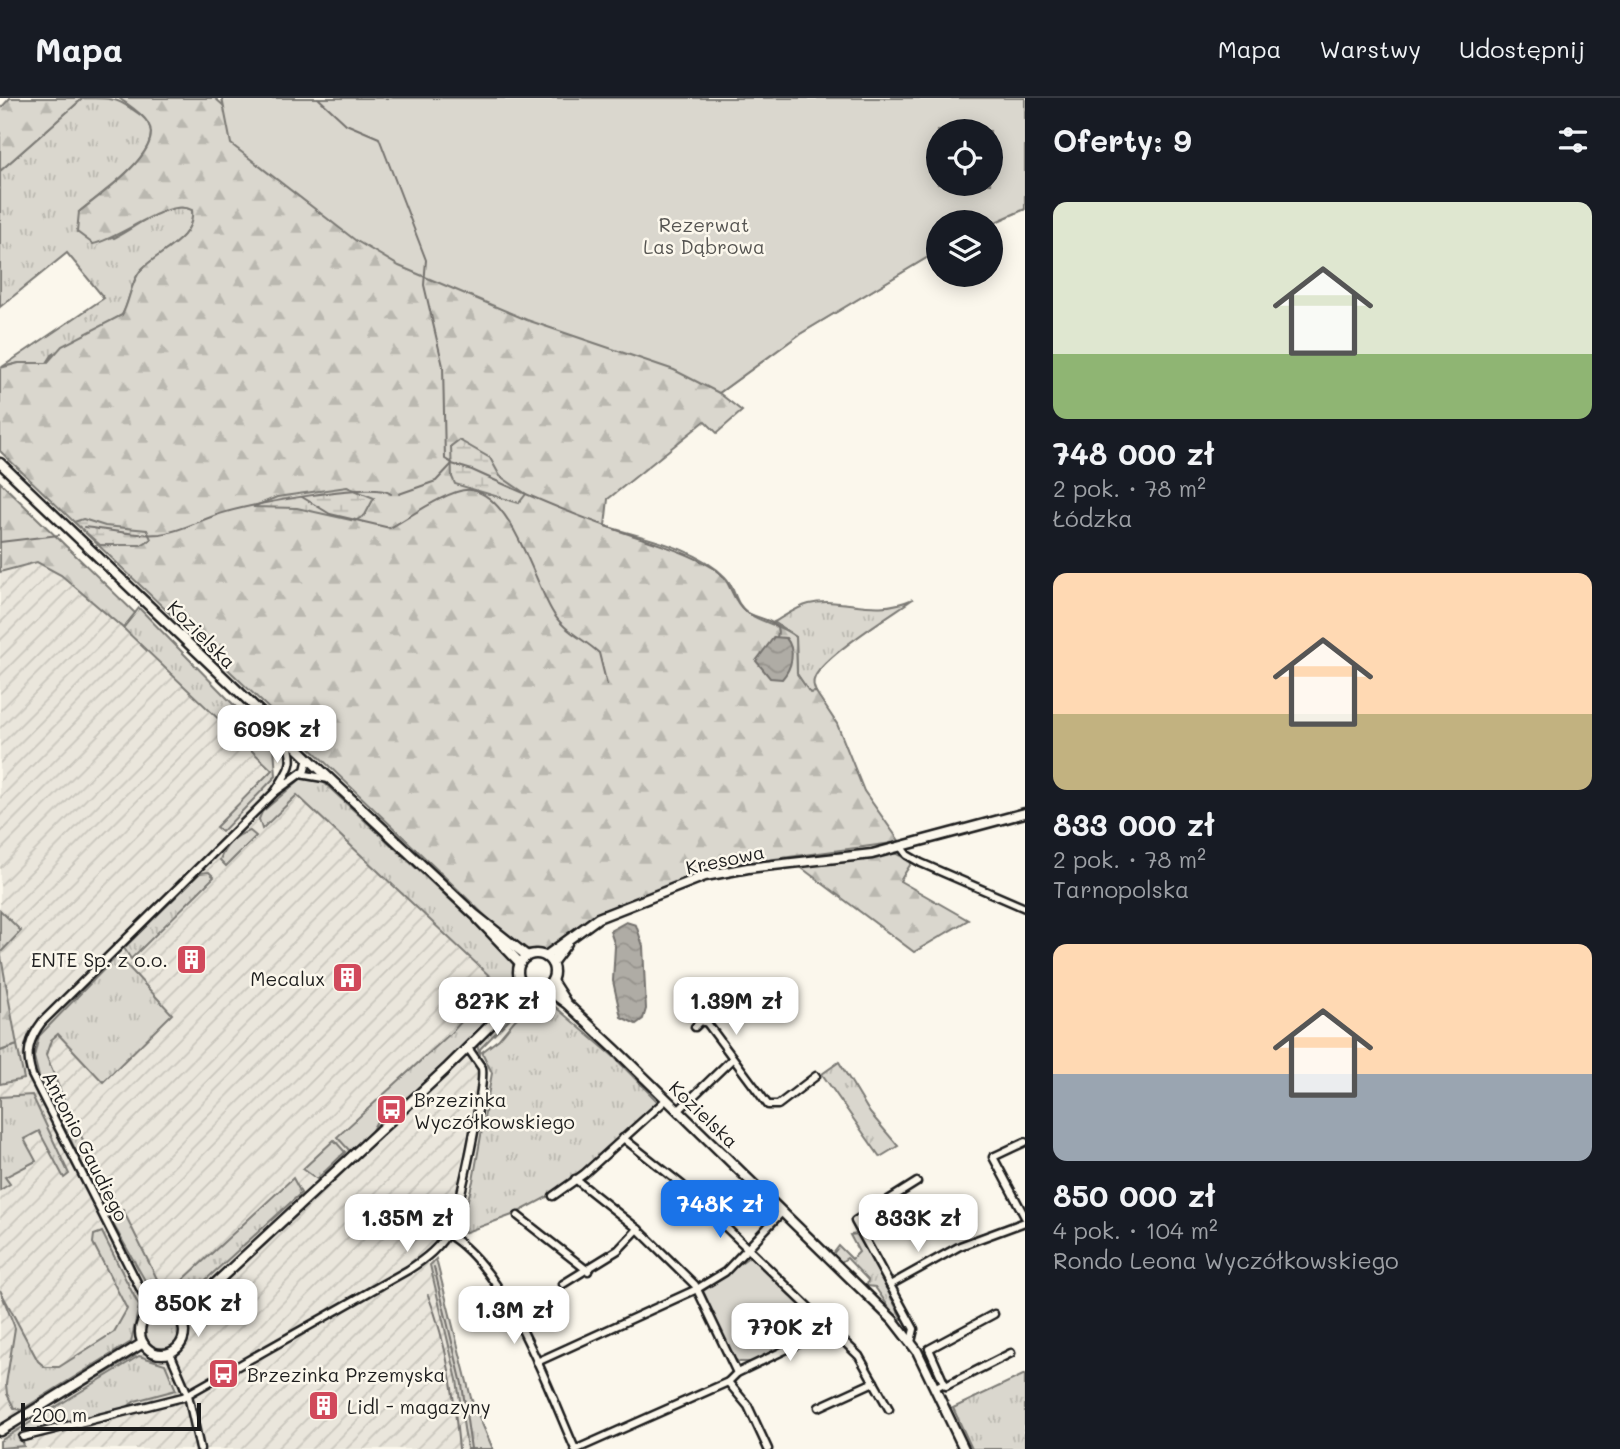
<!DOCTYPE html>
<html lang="pl">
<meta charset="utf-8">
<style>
:root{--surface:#171b24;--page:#20242c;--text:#f1f3f6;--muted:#9ea1a6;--line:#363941;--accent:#1a73e8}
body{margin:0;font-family:Mali,sans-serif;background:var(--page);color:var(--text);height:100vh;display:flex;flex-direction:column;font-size:26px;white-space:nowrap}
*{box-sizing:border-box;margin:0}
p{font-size:23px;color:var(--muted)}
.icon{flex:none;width:38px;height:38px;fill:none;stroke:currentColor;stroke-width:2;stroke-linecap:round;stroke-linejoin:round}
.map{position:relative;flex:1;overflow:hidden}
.side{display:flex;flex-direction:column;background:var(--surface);width:595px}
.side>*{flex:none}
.controls{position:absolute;left:926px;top:21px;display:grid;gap:14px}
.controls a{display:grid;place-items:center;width:77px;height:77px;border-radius:50%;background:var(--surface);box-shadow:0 4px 18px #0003;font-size:35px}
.scale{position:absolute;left:21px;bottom:18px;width:180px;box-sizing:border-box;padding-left:7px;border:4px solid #1c1c1c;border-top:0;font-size:19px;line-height:24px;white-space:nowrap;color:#1c1c1c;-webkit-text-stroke:5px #fbf7ec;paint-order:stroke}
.price{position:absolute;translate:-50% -60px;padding:0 16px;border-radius:14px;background:#fff;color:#222;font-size:23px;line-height:46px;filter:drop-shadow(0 2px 4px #0008)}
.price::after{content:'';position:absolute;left:50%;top:42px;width:21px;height:16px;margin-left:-10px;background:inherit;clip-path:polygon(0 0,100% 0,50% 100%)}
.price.current{background:var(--accent);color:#fff}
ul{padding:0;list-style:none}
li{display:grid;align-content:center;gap:14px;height:371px;padding:0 28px}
li span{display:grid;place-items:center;height:217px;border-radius:14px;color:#555}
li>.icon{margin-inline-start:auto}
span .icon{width:126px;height:126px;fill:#fffc;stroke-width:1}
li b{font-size:30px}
h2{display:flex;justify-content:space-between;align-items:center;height:84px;padding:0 28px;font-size:30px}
header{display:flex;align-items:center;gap:42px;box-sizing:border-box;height:98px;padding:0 35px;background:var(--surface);border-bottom:2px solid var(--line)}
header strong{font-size:33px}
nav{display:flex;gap:38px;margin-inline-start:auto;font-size:24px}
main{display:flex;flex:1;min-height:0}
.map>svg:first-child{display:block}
.industrial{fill:url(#industrial-furrows)}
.grass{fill:url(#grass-tufts);stroke:#7b7a75;stroke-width:2}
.forest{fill:url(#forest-firs);stroke:#7b7a75;stroke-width:2;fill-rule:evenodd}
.wetland{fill:url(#wetland-marsh);stroke:#7b7a75;stroke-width:2}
.green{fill:#dad7ce;stroke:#7b7a75;stroke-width:2;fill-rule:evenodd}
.water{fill:url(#water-waves);stroke:#74726e;stroke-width:2}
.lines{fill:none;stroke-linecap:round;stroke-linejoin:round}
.stream{stroke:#74726e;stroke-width:2}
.minor-casing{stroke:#1c1c1c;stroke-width:11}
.tertiary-casing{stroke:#1c1c1c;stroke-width:13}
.minor{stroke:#fbf7ec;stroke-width:6}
.tertiary{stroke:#fbf7ec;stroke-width:8}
.labels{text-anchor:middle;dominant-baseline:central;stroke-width:5;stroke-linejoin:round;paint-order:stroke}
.park-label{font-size:19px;fill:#555451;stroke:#fbf7ec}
.street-label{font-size:19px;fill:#1c1c1c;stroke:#fbf7ec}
.poi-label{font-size:19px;fill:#1c1c1c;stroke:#fbf7ec;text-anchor:start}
</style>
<header>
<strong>Mapa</strong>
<nav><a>Mapa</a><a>Warstwy</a><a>Udostępnij</a></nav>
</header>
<main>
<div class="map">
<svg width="1025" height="1351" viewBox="0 0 1025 1351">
<defs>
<pattern id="industrial-furrows" width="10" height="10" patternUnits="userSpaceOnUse" patternTransform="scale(1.75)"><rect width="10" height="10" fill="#eae6dc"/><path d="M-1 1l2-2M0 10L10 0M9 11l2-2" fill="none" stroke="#c8c5bc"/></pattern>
<pattern id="grass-tufts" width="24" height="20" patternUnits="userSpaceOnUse" patternTransform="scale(1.75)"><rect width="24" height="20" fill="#dad7ce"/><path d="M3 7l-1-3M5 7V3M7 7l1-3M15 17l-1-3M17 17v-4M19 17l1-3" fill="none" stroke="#bab8b0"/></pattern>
<pattern id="forest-firs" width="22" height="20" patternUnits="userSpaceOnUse" patternTransform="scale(1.75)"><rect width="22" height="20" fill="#dad7ce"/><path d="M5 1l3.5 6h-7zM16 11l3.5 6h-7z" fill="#bab8b0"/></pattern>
<pattern id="wetland-marsh" width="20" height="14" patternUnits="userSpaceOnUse" patternTransform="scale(1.75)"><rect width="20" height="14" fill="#dad7ce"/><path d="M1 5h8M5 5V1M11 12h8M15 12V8" fill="none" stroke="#bab8b0"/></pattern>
<pattern id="water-waves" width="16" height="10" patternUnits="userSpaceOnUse" patternTransform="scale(1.75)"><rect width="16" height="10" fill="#afaca5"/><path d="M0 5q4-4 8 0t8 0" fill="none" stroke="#96938d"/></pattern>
</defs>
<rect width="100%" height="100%" fill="#fbf7ec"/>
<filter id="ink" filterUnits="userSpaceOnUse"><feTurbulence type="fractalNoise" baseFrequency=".0143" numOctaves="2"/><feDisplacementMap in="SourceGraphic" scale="14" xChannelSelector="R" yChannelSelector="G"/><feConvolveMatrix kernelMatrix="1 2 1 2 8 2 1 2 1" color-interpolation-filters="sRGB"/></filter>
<g filter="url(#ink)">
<path class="industrial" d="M37,464L60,476L138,542L497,885L486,897L466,951L478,967L479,976L451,1117L435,1144L419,1158L430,1167L457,1282L467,1351H0V986L23,981L1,854L21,833L0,812V474Z"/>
<g class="grass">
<path d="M83,0C116,0 117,0 142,18C177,47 99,96 79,114L114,140C135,130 169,100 192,112C196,142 157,154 141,172C130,185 130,203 122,217L52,257L47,265H19L2,269L104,200L67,155L0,209V73Z"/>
<path d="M913,501C892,516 824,558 815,579C812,585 814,589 816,594L810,595L797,576L796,539L774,524C785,518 797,509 809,506C843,498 873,519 913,501Z"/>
<path d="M139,510L274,648L276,678L222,734L216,729L272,672L123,530Z"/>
<path d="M303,679L320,681L513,860L514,889H508L511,895L491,920L420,990L392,1010L377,1023L370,1036L350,1053L337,1039L451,935L497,885L297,697L262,731L259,721L262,714Z"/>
<path d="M250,733L256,738L226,768L220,762C224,749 236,736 250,733Z"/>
<path d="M209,774L214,779L131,861L124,850L200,775Z"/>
<path d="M0,812L21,833L1,854L0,853Z"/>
<path d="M115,860L123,863L172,916L103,984L58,936L51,942L46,957L70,1017L117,1107L104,1109L39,979L34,959L39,938Z"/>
<path d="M546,901L613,958L659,1005L585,1073L551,1097L515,1116L458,1137L473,1083L492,975L482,954L499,941L528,906Z"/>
<path d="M518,903L521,909L480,951V960L477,946Z"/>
<path d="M17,947L24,981L0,986V953Z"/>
<path d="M839,964L870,1015L898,1048L880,1059L822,976Z"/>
<path d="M32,997L69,1076L64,1080L39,1033L24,1041L36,1063L5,1079L10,1086L0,1092V999Z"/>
<path d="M334,1042L345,1054L317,1081L303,1071Z"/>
<path d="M293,1080L301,1095L178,1207L156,1202L113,1126L123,1112L163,1193L170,1194Z"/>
<path d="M102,1134L139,1208L131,1244L21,1312L14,1310L7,1296L6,1286L15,1230L0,1192L38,1263L45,1269H59L114,1234L127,1211L93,1145L94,1137Z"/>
<path d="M857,1136L860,1139L902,1221H897L875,1189L867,1188L868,1182L847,1160L841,1164L833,1156L839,1148L852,1161L859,1154L850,1137Z"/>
<path d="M436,1161L471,1300L493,1351H467L457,1282L430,1167Z"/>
<circle cx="162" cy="1234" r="18"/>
<path d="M137,1255L135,1258L0,1338Z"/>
<path d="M139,1258L165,1266L176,1292L135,1303L123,1312L21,1337L24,1348L0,1350V1343Z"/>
<path d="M1025,1276V1351H972L953,1310Z"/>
</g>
<g class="forest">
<path d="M10,0H83L0,73V11Z"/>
<path d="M119,0H215L224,8L222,0H1025V111L991,126L938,124V153L800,236L719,295L742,313L717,335L705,323L608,401L605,428C643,440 696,449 725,479C736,490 734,506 748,515C763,526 778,525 796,539L797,576L810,595L816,594L837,626L864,693L900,744L716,769L602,814L546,853L519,850L0,353V270L19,265H47L62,248L122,217C130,203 130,185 141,172C157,154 196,142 192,112C169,99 120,141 93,146L77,134L79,114C98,98 166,53 148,25C142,15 128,7 119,0ZM938,33H990V86H938Z"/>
<path d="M0,384L135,515L123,530L61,477L37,464L0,474Z"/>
<path d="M895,755L912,764L900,783L968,822L914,854L799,768Z"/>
<path d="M0,853L17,947L0,953Z"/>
</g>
<g class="wetland">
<path d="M459,342L490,360L500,378L526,396L519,405L455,386L452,379L451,348Z"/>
<path d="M347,389L374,400L365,417L355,423L297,410L253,409L277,399Z"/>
<path d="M83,421L105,428L147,432L151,441L141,447H100L74,424Z"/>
</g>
<g class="green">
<path d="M222,0H1025V111L991,126L938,124V153L800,236L719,295L674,272L527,222L399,168L355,142L231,46ZM990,33V86H938V33Z"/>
<path d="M750,1158L825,1229L754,1264H739L733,1260L703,1193Z"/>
</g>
<g class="water">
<path d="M774,539L786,540C796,552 792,570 782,581L770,580L756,563Z"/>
<path d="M626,824L636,827L643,848L646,911L643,921L636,926L621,919L613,883L615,848L610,833Z"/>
</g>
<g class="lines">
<g class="stream">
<path d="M318,0L346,26L379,40L426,162L424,187L443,268L445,361L452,365"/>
<path d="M399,396L436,383L452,366L472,372C516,392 561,412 606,428C642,442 681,450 715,471C732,482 730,501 745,513C756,522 783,520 777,539"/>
<path d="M302,399L330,416L390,430C408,420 452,389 471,392C512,398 534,483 552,513C563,533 583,540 599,555L607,587"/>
<path d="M84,429C109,432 135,438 160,436C184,433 203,420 226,414C252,407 374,382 391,396"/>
<path d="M0,444L59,437"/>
<path d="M434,1169L462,1286L471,1351"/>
<path d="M428,1197C448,1248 454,1297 459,1351"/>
</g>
<defs>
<g id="minor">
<path d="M300,676L329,681"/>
<path d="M275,694C289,670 296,668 286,640"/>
<path d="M901,749L907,757L921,765L1025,810"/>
<path d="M695,929L701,923L707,925L768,1007H778L816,978"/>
<path d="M678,1013L732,961"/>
<path d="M623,1040L681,1086L859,1258L889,1311"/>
<path d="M1025,1044L993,1059L1025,1119"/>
<path d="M575,1081L638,1131L695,1187L737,1275"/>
<path d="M553,1098L584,1076L667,1001"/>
<path d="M518,1118L588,1173"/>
<path d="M447,1136C506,1170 548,1290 575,1351"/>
<path d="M563,1186L618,1152L638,1131"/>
<path d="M890,1187L960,1148L1025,1124"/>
<path d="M152,1214L32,977C25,956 29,941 42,924L275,694L305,672L308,660"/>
<path d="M911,1244L914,1231L855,1123L917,1084"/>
<path d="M170,1255L188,1297L200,1351"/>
<path d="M537,1264L697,1191L725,1174L782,1114"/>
<path d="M728,1284L748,1308L768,1351"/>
<path d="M944,1285L946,1288L1011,1255"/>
<path d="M936,1289L944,1285L929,1251L994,1216"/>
<path d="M819,1309L874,1284"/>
<path d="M23,1339L183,1299L408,1172C425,1161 441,1149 450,1130C460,1112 485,988 482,970L468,950"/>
<path d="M577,1351L728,1284L737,1275L831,1230"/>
</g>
<g id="tertiary">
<path d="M0,365L331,682L474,816L527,858"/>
<path d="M478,821L520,865"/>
<circle cx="536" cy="874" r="18"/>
<path d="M546,858L598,820L705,778L748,770L872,756L1025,715"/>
<path d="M552,865L567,845"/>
<path d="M552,883L565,903"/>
<path d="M545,890L567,906L616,952L893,1222L917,1253L964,1351"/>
<path d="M507,906L521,883"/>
<circle cx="162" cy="1234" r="22"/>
<path d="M179,1219L446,971L528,890"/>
<path d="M0,1333L143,1245"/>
</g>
</defs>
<use href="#minor" class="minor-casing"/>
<use href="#tertiary" class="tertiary-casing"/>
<use href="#minor" class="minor"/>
<use href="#tertiary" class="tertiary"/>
</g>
</g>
<defs>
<symbol id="building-square" viewBox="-11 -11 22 22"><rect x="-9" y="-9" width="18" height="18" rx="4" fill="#d1495b" stroke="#fbf7ec"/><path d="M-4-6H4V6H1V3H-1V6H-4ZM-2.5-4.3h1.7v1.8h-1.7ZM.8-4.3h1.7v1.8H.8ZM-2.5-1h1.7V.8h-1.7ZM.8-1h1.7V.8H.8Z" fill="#fff"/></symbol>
<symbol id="bus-square" viewBox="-11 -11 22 22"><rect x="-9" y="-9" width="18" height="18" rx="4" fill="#d1495b" stroke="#fbf7ec"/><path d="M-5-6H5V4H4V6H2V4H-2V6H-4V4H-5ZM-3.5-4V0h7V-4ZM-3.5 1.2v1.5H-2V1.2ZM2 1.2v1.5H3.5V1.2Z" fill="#fff"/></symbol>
</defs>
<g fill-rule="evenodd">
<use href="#building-square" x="174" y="844" width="35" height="35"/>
<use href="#building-square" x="330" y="862" width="35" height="35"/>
<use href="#bus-square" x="374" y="994" width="35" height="35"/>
<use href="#bus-square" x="206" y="1258" width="35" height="35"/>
<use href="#building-square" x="306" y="1290" width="35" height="35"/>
</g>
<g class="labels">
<g class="park-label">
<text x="704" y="126">Rezerwat<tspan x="704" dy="22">Las Dąbrowa</tspan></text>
</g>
<g class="street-label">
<text transform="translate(202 536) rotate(45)">Kozielska</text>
<text transform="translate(725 761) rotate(-12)">Kresowa</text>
<text transform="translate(704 1016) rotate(44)">Kozielska</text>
<text transform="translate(86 1048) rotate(63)">Antonio Gaudiego</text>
</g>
<g class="poi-label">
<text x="168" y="861" text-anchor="end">ENTE Sp. z o.o.</text>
<text x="325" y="880" text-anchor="end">Mecalux</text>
<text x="414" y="1001">Brzezinka<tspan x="414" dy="22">Wyczółkowskiego</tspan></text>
<text x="247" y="1276">Brzezinka Przemyska</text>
<text x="347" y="1308">Lidl - magazyny</text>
</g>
</g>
</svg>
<div class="controls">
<a><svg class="icon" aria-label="locate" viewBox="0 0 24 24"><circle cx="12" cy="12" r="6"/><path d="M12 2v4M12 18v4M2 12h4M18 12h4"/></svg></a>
<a><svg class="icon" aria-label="layers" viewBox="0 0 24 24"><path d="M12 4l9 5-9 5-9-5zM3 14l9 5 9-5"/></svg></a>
</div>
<div class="scale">200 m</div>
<b class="price" style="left:277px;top:667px">609K zł</b>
<b class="price" style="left:497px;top:939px">827K zł</b>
<b class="price" style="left:736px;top:939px">1.39M zł</b>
<b class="price current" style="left:720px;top:1142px">748K zł</b>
<b class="price" style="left:407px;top:1156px">1.35M zł</b>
<b class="price" style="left:918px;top:1156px">833K zł</b>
<b class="price" style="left:198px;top:1241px">850K zł</b>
<b class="price" style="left:514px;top:1248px">1.3M zł</b>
<b class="price" style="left:790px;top:1265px">770K zł</b>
</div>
<section class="side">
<h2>Oferty: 9<svg class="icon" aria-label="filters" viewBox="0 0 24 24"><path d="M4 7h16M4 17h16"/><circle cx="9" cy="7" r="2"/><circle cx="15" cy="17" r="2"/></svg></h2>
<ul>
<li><span style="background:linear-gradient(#dfe7d0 70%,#8fb573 0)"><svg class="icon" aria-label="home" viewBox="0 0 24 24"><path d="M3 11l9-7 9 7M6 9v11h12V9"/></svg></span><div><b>748 000 zł</b><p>2 pok. · 78 m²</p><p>Łódzka</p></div></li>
<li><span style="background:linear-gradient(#ffd9b3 65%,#c2b280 0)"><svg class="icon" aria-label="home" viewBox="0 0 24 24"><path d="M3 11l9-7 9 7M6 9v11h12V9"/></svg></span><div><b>833 000 zł</b><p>2 pok. · 78 m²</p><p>Tarnopolska</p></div></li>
<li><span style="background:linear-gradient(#ffd9b3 60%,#9aa5b1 0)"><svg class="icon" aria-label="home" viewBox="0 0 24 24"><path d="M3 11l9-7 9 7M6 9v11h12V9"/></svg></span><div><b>850 000 zł</b><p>4 pok. · 104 m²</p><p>Rondo Leona Wyczółkowskiego</p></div></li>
</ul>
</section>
</main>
